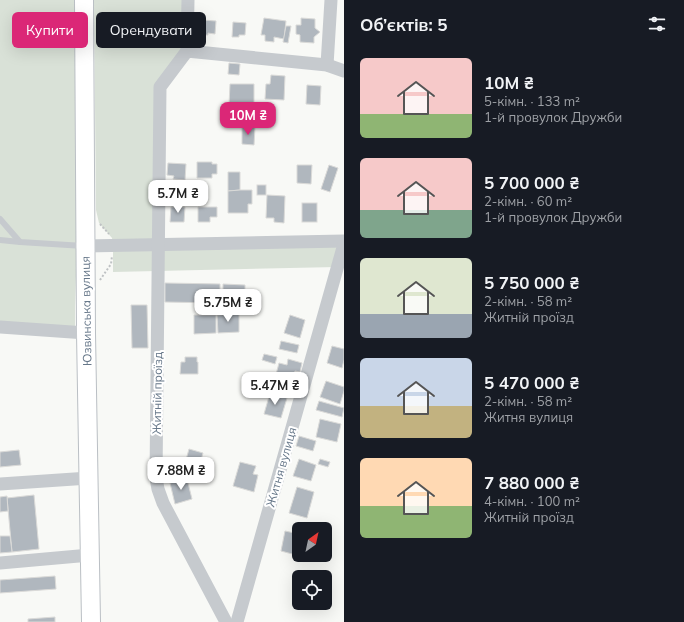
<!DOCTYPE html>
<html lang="uk">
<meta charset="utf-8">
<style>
:root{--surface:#171b24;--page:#20242c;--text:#f1f3f6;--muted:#9ea1a6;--accent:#db2777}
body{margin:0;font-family:Mulish,sans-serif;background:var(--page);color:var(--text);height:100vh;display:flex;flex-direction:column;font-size:15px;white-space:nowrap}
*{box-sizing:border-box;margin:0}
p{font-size:13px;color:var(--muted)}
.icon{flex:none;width:22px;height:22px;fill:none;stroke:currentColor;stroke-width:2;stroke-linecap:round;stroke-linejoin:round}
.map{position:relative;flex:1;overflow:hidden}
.drawer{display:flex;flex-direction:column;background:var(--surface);width:340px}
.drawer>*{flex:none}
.hud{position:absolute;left:12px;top:12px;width:272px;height:36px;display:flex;gap:8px}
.needle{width:26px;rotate:33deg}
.controls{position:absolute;left:292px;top:522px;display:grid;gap:8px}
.controls a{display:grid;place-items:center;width:40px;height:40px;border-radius:6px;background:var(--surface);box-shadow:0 4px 16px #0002;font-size:20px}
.price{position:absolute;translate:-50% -34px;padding:0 9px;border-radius:8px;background:#fff;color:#222;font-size:13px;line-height:26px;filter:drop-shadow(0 1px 2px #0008)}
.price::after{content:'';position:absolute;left:50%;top:24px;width:12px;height:9px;margin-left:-6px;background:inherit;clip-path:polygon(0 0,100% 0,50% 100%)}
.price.on{background:var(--accent);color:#fff}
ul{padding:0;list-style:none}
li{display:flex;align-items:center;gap:12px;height:100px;padding:0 16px}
li span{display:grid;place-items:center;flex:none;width:112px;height:80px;border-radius:6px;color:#555}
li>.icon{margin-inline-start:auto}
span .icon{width:48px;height:48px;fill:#fffc;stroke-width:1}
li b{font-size:17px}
h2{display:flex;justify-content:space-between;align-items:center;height:48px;padding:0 16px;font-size:17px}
.tag{padding:0 14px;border-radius:6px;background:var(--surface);box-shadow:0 4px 16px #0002;font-size:14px;line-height:36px}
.tag.on{background:var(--accent);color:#fff}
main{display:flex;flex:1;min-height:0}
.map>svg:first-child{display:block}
.green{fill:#d9e1d7}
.building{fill:#b0b7be;stroke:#dadad8}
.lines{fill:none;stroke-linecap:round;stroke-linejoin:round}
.secondary-casing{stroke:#babfc4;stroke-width:20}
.path{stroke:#bfc2c4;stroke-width:2;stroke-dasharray:2 2;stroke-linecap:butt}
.lane{stroke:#c6cace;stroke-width:6}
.street{stroke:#c6cace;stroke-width:13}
.secondary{stroke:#fff;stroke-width:18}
.labels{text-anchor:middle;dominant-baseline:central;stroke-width:4;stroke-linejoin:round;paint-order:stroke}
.street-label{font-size:12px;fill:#667789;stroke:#fff}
</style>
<main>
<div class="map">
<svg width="344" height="622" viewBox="0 0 344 622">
<rect width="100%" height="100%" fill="#f8f9f6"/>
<g class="green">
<path d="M0,0H76L77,245L75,306V333L0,327Z"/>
<path d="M94,0H188L187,51L160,87L159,244L344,241L337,267L113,272V246L112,238L99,223L96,210Z"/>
</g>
<g class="building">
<path d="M264,18L286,21L284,39L274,37V42L265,41V35H261Z"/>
<path d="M301,18L315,19V28L320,32L314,37V43L300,42V35L296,34V25H301Z"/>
<path d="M202,20L216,21L215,34L208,33V35H201Z"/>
<path d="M233,22L246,23L245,35H239V37H232Z"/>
<path d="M286,26H291L288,43L283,42Z"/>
<path d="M229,63L240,64L239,75L228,74Z"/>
<path d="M271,75L285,76L284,100L265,99L266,84H270Z"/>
<path d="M230,84H254V113H234V105H229Z"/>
<path d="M307,85L321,86L320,105L306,104Z"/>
<path d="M242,127H255L254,145L242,144Z"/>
<path d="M197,162H212V164H217V174H212V178H197Z"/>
<path d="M168,163L186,164L185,180L173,179L174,176L167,175Z"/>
<path d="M297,165H312L311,184L297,183Z"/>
<path d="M329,165L338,168L330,192L321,189Z"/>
<path d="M228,172H240V190L228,191Z"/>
<rect x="257" y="185" width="9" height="10"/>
<path d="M240,190H252V204H248V213H228V191Z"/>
<path d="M267,195L285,196L284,223L274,222V218H266Z"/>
<rect x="302" y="203" width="15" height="19"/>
<path d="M171,207H185L184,222H170Z"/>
<path d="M198,207H217V217H210V222H198Z"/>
<path d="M165,283L220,284V303L165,302Z"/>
<path d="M223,284L245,285V303H223Z"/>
<path d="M131,305H147L148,348H132Z"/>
<path d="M239,314V332L218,333L217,315Z"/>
<path d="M194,315H216V333L194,334Z"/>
<path d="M290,315L305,320L300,338L284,333Z"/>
<path d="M281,341L299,345L297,353L279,349Z"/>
<path d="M332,346L344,349V360L342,368L327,363Z"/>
<path d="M264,354L277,357L275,364L262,360Z"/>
<path d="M185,357H197V362H198V374H180L181,362H185Z"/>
<path d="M288,359L302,363L300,372L295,371L293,378L290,377L288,385L274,382L279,363L287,365Z"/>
<path d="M326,381L344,387V391L340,404L320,397Z"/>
<path d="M270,393L287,398L281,418L264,414Z"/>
<path d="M319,401L344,408L342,417L316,410Z"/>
<path d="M320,419L341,424L337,442L316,437Z"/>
<path d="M299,436L316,441L313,451L296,446Z"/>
<path d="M189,449L203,453L198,471L184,467Z"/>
<path d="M19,450L21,465L0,467V452Z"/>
<path d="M299,459L316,465L311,481L293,476Z"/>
<path d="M320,459L330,462L328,467L318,464Z"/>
<path d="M240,462L256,466L253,474L258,475L254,492L233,486Z"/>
<path d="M187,479L192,499L175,504L170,483Z"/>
<path d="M297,487L314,492L307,518L289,513Z"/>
<path d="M34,495L39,549L12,552L7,498Z"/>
<path d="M7,496L8,511L0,512V497Z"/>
<path d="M285,531L299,534L297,540L299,541V542L296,555L281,551Z"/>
<path d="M0,536H10L12,552L0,553Z"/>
<path d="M55,576L56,589L0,593V580Z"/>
<path d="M55,617V622H28V619Z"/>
</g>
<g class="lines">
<defs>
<path id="secondary" d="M84,0L86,333L91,622"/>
</defs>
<use href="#secondary" class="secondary-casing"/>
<g class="path">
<path d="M100,224L109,234"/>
<path d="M100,280L111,264L112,256"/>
</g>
<g class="lane">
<path d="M0,219L20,242L84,246"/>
<path d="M0,240L20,242"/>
</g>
<g class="street">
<path d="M187,51L188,0"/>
<path d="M327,65L331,0"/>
<path d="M85,246L344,241"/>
<path d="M0,327L86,333"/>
<path d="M0,484L89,478"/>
<path d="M0,563L90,555"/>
<path d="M226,622L163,503L158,489L156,478L160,87L187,51L327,65L344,71"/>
<path d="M237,622L344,244"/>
</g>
<use href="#secondary" class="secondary"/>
</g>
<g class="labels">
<g class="street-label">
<text transform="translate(86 311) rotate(-91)">Юзвинська вулиця</text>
<text transform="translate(157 393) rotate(-89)">Житній проїзд</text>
<text transform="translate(281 467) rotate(-74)">Житня вулиця</text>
</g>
</g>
</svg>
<div class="controls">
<a><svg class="needle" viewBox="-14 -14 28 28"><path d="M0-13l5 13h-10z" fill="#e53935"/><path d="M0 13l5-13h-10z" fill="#9ea1a6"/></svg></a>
<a><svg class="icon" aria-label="locate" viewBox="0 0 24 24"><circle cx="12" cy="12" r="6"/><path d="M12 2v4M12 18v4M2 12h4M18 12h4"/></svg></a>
</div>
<b class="price on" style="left:248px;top:136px">10M ₴</b>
<b class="price" style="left:178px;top:214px">5.7M ₴</b>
<b class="price" style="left:228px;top:323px">5.75M ₴</b>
<b class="price" style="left:275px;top:406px">5.47M ₴</b>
<b class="price" style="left:181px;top:491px">7.88M ₴</b>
<div class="hud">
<a class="tag on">Купити</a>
<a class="tag">Орендувати</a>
</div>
</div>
<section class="drawer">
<h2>Об’єктів: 5<svg class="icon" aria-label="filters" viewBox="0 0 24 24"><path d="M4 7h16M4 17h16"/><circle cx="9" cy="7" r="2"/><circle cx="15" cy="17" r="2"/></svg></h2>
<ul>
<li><span style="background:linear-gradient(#f6c9c9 70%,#8fb573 0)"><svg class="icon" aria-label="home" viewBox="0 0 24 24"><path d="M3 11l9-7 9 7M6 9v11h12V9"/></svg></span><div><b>10M ₴</b><p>5-кімн. · 133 m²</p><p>1-й провулок Дружби</p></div></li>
<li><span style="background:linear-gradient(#f6c9c9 65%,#7fa58c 0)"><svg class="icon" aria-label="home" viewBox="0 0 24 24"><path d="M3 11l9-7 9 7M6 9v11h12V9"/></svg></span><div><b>5 700 000 ₴</b><p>2-кімн. · 60 m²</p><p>1-й провулок Дружби</p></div></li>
<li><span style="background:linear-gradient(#dfe7d0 70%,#9aa5b1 0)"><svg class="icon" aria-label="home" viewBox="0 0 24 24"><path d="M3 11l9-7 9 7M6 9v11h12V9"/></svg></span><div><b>5 750 000 ₴</b><p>2-кімн. · 58 m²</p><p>Житній проїзд</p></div></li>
<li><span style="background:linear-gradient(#c9d6e8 60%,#c2b280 0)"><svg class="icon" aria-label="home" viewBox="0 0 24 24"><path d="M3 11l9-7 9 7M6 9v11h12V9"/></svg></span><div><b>5 470 000 ₴</b><p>2-кімн. · 58 m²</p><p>Житня вулиця</p></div></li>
<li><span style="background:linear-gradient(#ffd9b3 60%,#8fb573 0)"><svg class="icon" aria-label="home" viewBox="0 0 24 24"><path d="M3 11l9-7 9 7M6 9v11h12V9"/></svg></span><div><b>7 880 000 ₴</b><p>4-кімн. · 100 m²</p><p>Житній проїзд</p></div></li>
</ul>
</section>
</main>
